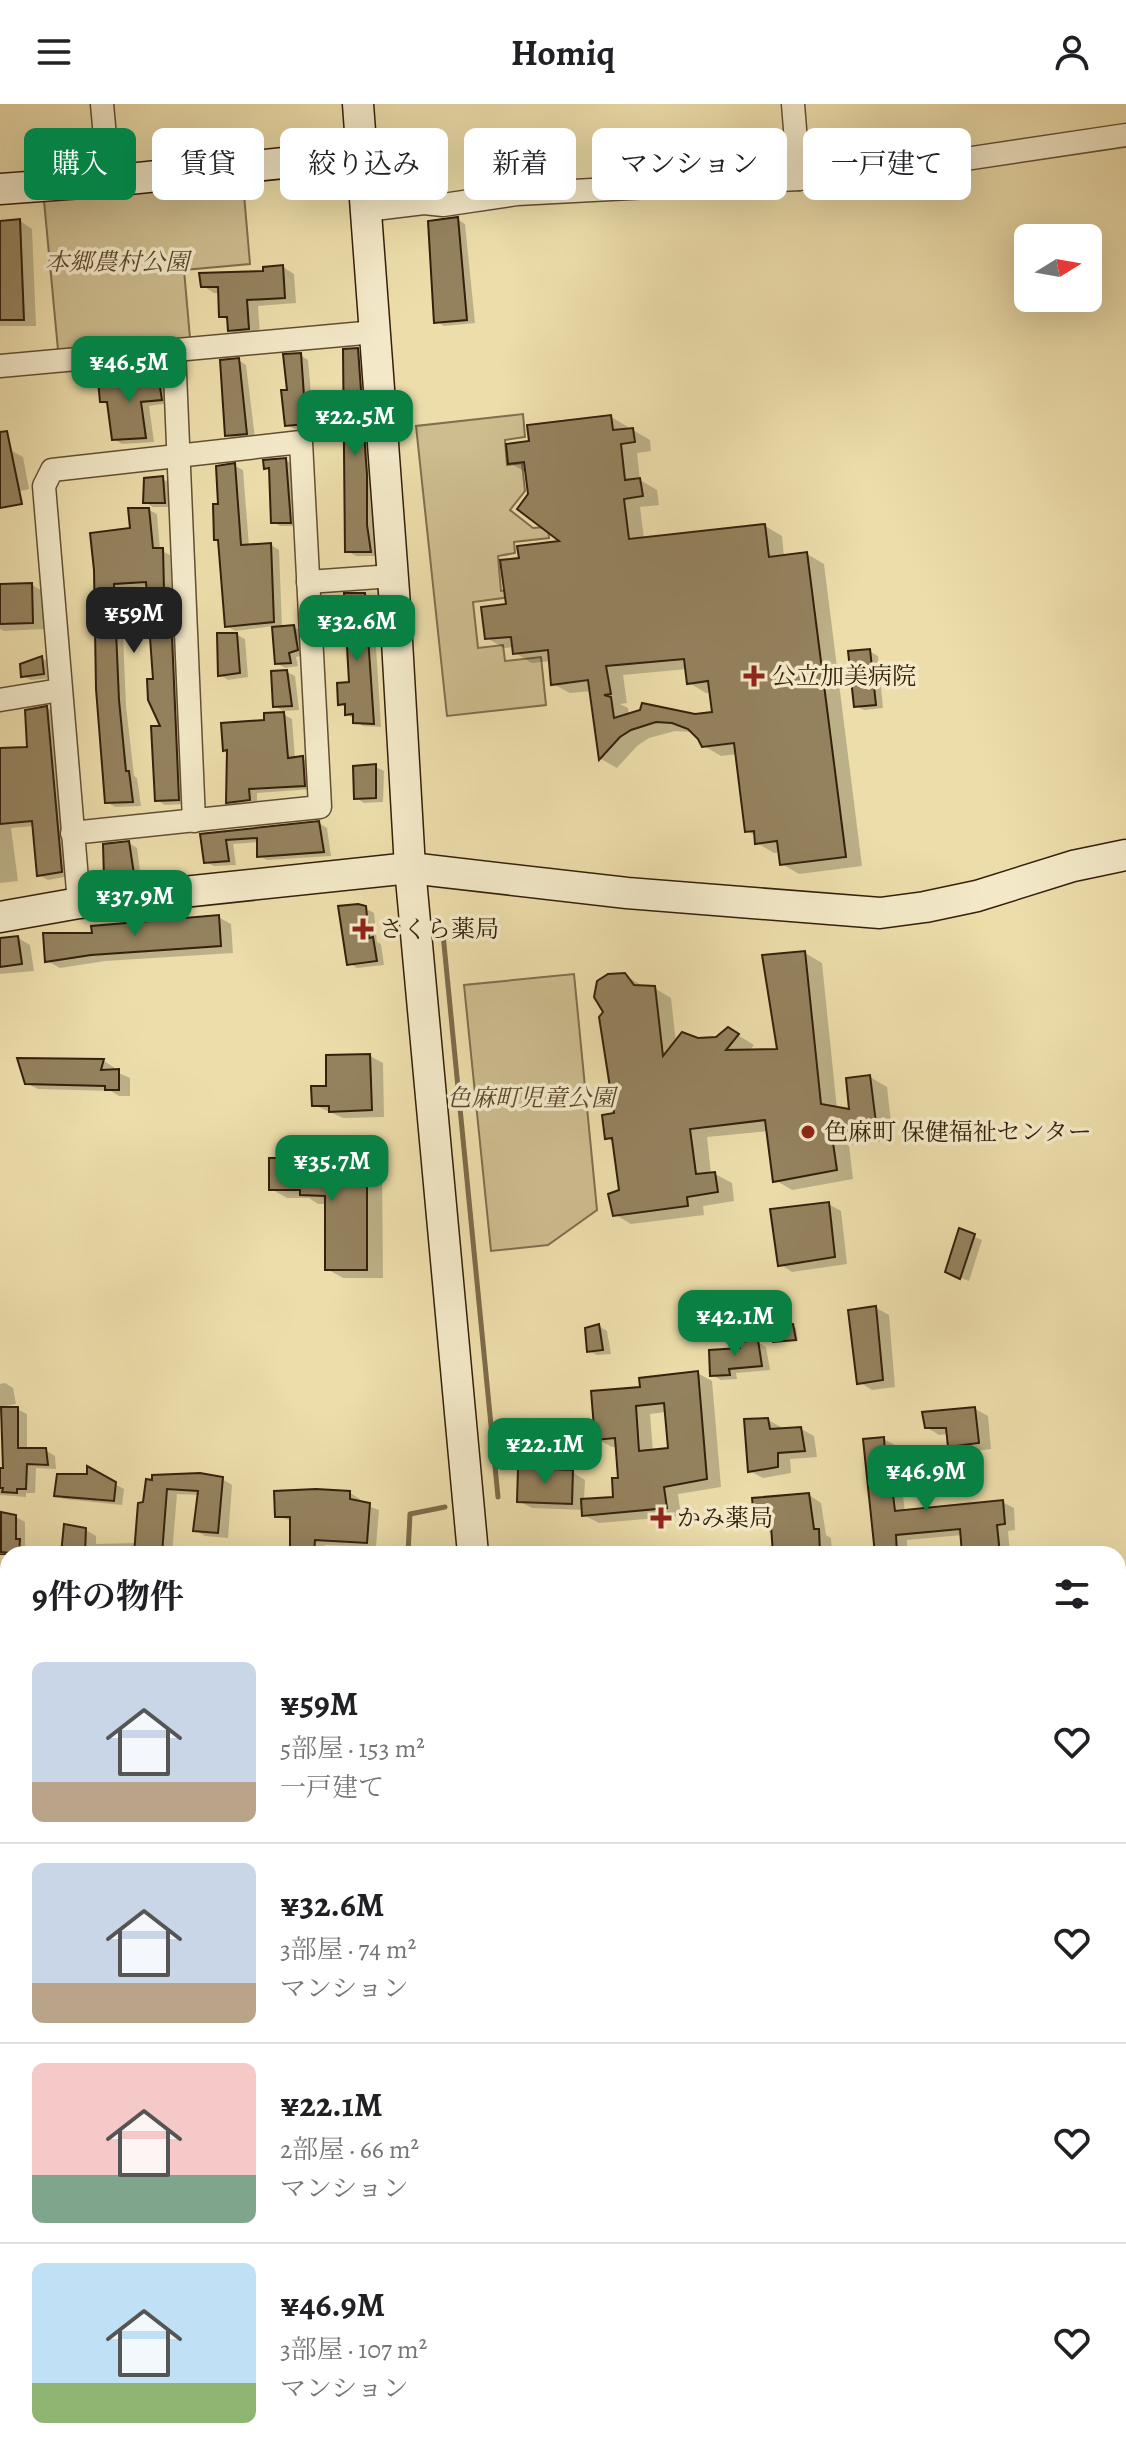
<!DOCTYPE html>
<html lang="ja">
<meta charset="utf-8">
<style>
:root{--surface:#fff;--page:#f6f6f6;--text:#202124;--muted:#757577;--line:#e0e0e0;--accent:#0b8043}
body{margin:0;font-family:Alegreya,"Noto Serif JP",serif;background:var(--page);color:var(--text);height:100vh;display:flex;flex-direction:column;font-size:30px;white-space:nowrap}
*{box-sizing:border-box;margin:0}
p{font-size:26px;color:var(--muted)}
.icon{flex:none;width:44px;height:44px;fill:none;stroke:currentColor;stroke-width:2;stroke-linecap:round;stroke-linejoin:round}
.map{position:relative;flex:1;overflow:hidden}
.drawer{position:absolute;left:0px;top:1442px;width:1126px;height:914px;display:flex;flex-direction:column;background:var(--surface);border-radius:24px 24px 0 0;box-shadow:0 8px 32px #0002}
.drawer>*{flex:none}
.hud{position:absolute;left:24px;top:24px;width:1078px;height:72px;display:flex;gap:16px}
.needle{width:52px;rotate:79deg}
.tools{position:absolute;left:1014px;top:120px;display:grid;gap:16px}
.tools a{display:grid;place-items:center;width:88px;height:88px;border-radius:12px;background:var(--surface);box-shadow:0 8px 32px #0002;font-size:40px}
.price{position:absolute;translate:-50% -68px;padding:0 18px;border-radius:16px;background:var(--accent);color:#fff;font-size:26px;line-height:52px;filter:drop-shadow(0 2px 4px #0008)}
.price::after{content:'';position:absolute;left:50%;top:48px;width:24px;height:18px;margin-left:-12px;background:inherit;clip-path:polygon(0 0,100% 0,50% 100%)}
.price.active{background:#222;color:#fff}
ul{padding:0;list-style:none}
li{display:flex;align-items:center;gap:24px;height:200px;padding:0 32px}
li+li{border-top:2px solid var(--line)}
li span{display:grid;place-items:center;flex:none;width:224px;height:160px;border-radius:12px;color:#555}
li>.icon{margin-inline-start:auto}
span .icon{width:96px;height:96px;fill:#fffc;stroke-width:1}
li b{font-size:34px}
h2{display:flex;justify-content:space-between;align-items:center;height:96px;padding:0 32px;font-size:34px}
.tag{padding:0 28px;border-radius:12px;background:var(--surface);box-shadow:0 8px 32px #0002;font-size:28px;line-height:72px}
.tag.active{background:var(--accent);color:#fff}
header{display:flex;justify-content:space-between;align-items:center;height:104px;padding:0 32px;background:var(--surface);font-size:36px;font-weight:700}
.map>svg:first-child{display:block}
.green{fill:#cdbd8f;stroke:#806e4d;stroke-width:2}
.shadow{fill:#0003;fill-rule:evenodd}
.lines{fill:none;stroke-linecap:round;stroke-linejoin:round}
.stream{stroke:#7d6b4a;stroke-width:5}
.river{stroke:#ad9d74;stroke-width:32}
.building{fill:#94825e;stroke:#34200b;stroke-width:2;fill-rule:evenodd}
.street-casing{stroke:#624f33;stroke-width:25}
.secondary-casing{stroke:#34200b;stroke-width:33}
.highway-casing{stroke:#34200b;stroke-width:41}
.street{stroke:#f3e9c8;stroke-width:22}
.secondary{stroke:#f3e9c8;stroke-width:30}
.highway{stroke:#ecddaa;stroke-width:38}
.poi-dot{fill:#8f2418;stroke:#f3e9c8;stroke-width:3}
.labels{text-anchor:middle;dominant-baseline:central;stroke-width:7;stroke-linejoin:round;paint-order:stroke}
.park-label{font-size:24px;font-style:italic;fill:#5a472c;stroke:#f3e9c8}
.poi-label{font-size:24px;fill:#34200b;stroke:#f3e9c8;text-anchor:start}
</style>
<header><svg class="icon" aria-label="menu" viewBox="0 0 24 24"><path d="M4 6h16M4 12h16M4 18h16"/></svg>Homiq<svg class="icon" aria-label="person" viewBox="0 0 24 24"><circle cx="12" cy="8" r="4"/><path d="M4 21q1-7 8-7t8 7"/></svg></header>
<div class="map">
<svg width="1126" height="2355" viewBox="0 0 1126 2355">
<rect width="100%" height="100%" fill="#ecddaa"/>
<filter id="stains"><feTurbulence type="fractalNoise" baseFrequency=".0025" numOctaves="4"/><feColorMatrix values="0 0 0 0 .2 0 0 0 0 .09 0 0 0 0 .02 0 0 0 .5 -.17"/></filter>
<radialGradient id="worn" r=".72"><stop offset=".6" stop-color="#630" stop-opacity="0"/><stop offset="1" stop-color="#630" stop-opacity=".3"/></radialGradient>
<g class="green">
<path d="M243,79L250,160L184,166L190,234L58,246L44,97Z"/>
<path d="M523,310L525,333L505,336L507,361L522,359L525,387L510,406L533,424L548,423L549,434L514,438L515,449L498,452L501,487L511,486V493L473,498L478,544L503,541L505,557L541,553L546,601L447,612L416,322Z"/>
<path d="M574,870L597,1106L548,1141L491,1147L464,881Z"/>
</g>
<g class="shadow">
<path d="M457,115L465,120L475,219L444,222L436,217Z"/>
<path d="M20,117L32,125L36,222H0V119Z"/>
<path d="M283,163L294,170L296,199L258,202L260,231L242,233L230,226L229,217L221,212L220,189H214L203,182Z"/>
<path d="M357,246L366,250L378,452H356L347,447Z"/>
<path d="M300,251L308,256L314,324L295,325L287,321L289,287Z"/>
<path d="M238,256L246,261L255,334L235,335L227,331Z"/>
<path d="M158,272L166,277L169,299L149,302L154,338L122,340L114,335L110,302L102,297Z"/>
<path d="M611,313L628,323V326H633L650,336L651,347L637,349L640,376L657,386L659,401L640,403L644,435L765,422L782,432L784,453L807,450L824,460L862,762L799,770L782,760L781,748L774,749L757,739L756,732L747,727L738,650L721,652L704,642L699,633L691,628L675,627L649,634L637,642L617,664L601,655L592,587L570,589L553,580L551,557L532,559L515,549L514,543L504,544L487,534L508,502L521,456L564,438L530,391L527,369L510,359L531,339ZM687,565L689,579L706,589L711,588L714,610L629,612L628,604L620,600L627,599L623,571Z"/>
<path d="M10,346L23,353L29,385L3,391L0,389V348Z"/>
<path d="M285,356L292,360L297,422H280L273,418L271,367L266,364Z"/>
<path d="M235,362L243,366L249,442L271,441L279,446L282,524L294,523L302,528L305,551L296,553L298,562L285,564L277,559L274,522L235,527L227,522L220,437L216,435L220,402Z"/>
<path d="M162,375L171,379L172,403H153L145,398Z"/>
<path d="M149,406L157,410L160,446L170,451L172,489L178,492L186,700L165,701L157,696L163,623L156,576L149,482L121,484L126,602L134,672L137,674L141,702L115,703L107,698L96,466Z"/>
<path d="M32,481L44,488L45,525L4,527L0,525V482Z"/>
<path d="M365,491L373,495L381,623L363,622L347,610V604L340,600L351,580Z"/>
<path d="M237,531L245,535L248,573L228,576L220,571Z"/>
<path d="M869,547L878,552L883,604L864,606L856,602Z"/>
<path d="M42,554L50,559L51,574L31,576L23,572Z"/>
<path d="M287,568L295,572L299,606L283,607L275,602Z"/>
<path d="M47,604L56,609L70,772L48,776L39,771L34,722L11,724L18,777L0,779V646L29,645Z"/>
<path d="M283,610L292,615L295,655L302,654L310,659L312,685L257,689V700L236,702L228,698L229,648L225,646L266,618Z"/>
<path d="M376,663L384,667L383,698L364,699L356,694Z"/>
<path d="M319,719L327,724L331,752L267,756L259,752V738L233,740L236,761L214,762L206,758L202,731Z"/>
<path d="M129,739L137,744L141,774L114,778L106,773Z"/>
<path d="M365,804L374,809L377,838L381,840L384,861L357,864L349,859Z"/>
<path d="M218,813L231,820L233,849L105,857L60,864L47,857Z"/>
<path d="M18,834L30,841L34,867L0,870V836Z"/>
<path d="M805,849L822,859L837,1005L851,1008L870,973L887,983L893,1036L849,1041L853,1075L792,1086L775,1076L768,1027L707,1033L711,1070H715L732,1079L734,1097L703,1102L704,1111L631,1120L614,1110L621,1087L614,1038L607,1034L616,1010L625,871L644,883L654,884L671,894L676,939L717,935L728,925L754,941L749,947H779Z"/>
<path d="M370,952L383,959L384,1013L343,1014L314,1001L328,984Z"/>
<path d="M20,956L104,957L115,964L114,967L130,974V992H119L111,987L38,985L26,979Z"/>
<path d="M366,1056L382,1066L383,1174H343L327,1165V1100H318L309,1094H287L271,1085Z"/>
<path d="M828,1100L841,1107L847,1160L792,1168L780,1160Z"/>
<path d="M960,1127L982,1136L969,1177L956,1172Z"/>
<path d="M876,1204L889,1211L895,1283L872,1286L859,1278Z"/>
<path d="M599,1222L607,1227L611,1250L597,1251L589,1247Z"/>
<path d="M792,1222L796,1224L798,1237L775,1236Z"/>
<path d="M758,1238L766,1243L770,1266L736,1269L737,1275L721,1276L712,1271L742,1246Z"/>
<path d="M697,1269L712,1277L721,1383L678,1390L681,1412L599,1419L584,1411V1406L532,1404L519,1397L572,1368L585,1376L584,1397L615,1395L620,1375L618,1343H612L597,1335L642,1285ZM666,1308L670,1346L653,1348L650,1310Z"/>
<path d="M5,1279L13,1284L16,1300L0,1303V1280Z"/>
<path d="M17,1305L27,1310V1346H45L55,1352L56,1365L36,1364L35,1389H26V1393L0,1391V1366H5Z"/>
<path d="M975,1305L988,1312L991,1345L963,1349L950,1341L948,1330L939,1331L926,1323Z"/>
<path d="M768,1316L781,1323V1326L801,1325L814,1332L817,1353L790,1355L791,1369L763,1374L750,1367Z"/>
<path d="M883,1335L895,1341L897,1374L901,1376L905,1408L1002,1398L1014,1404L1015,1426L1008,1427L1010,1450H964L962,1431L907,1436V1450H873L872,1445L876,1444Z"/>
<path d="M89,1366L124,1385L122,1401L64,1395L56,1391L89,1372Z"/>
<path d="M222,1375L232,1381L228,1434L205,1432L195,1426L200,1391L177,1390L172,1450H63L86,1426L96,1432V1440L137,1439L147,1377Z"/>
<path d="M350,1389L360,1395L359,1399L379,1406L376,1443L325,1441L324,1450H292V1417L277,1412Z"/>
<path d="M809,1391L821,1399L826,1431L831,1434L832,1450H775L773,1429L757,1422Z"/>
<path d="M0,1410L16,1413L25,1418V1441L28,1443V1450H8V1453L0,1457Z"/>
<rect x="0" y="1497" width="8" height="102"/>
<path d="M0,1742L3,1744L0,1762H8V1812V1809L0,1808Z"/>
<path d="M0,1863L8,1866V1888L0,1885Z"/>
<path d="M8,2243V2348H51L42,2355H20L0,2345V2244Z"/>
<path d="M277,2348H311V2352L373,2348L388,2355H278Z"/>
</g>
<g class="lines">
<g class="stream">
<path d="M443,830L498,1393"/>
<path d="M408,1450L410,1410L445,1403"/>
<path d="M1118,2000L1126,1996"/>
</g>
<g class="river">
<path d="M0,2023L8,2026"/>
<path d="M601,2348L612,2355"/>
</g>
</g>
<g class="building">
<path d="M458,113L467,216L434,219L428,117Z"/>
<path d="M20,115L24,216H0V117Z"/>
<path d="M283,161L285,194L247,196L249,225L228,227L227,213H219L218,183H201L199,169L263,167V163Z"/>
<path d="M358,244L367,371V421L371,448H345L343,245Z"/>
<path d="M301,249L306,320L285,322L281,286H287L283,250Z"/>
<path d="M239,254L247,330L225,332L220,256Z"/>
<path d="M158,270L162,296L141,298L146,334L112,336L107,298H100L98,276Z"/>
<path d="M611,311L613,326L633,324L635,338L621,340L625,376L640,374L643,392L624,395L629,435L765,420L769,453L807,448L846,753L780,761L777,737L755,740L754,727L745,728L734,639L702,643L698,635L688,625L672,619L656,618L631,626L620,633L599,656L588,576L551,581L548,546L513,550L511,533L485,535L481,503L506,500L500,456L519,454L517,442L559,437L517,405L528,390L524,358L508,360L506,340L529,337L527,321ZM684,555L687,580L708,577L712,608L695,610L642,599L640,606L614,614L611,593L604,591L611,590L606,562Z"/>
<path d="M7,327L22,400L0,404V328Z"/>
<path d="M286,354L291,419H271L269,364L264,365L263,356Z"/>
<path d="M235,359L241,441L271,439L274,518L225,523L218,436H214L213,400H218L216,362Z"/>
<path d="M163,372L165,399H143L144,374Z"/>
<path d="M128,404H149L153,444H163L164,486H170L179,696L155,697L151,622H160L148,596L147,575H153L146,478L114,480L119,596L126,667H129L133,698L105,699L96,585L94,466L90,429L130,424Z"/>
<path d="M32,479L33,519L0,520V480Z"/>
<path d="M344,489H365L374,620L353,619V610L345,611V600L338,601L337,579L349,578Z"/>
<path d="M294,521L298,546L289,549L291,559L275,560L272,523Z"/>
<path d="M217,529H237L240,569L218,572Z"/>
<path d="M870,545L876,601L854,603L848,547Z"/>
<path d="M42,552L44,570L21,573L20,560Z"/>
<path d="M287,566L292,602L273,603L271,567Z"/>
<path d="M47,602L62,768L37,772L32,717L0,720V644L27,643L25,606Z"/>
<path d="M284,608L288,654L303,652L305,682L249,685L250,696L226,699L227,646L223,647L221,619L264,616V609Z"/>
<path d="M376,660V694L354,695L353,662Z"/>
<path d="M319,717L324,748L257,753V734L226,736L229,757L204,759L200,730Z"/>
<path d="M129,737L134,770L104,775L103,740Z"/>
<path d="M358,800L366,802L369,834L373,833L377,857L347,861L338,802Z"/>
<path d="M219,811L221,842L91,851L45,858L43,829H92L91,822Z"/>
<path d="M18,832L22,860L0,863V834Z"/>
<path d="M805,847L821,1000L849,1005L846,974L870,971L877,1027L832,1032L837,1066L773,1078L765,1016L690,1025L696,1070L715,1068L718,1088L687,1093L688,1102L613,1112L608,1090L619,1086L612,1034L605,1035L602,1011L614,1009L599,913L603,908L594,893L597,877L608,870L625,869L634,881L655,882L663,952L682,928L698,934L716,933L728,923L739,930L726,946L777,945L762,851Z"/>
<path d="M370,950L372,1006L329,1008V1002H312L311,982H326V951Z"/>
<path d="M17,954L104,955L101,966L119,965V986H105V982L25,980Z"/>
<path d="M269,1054H367V1166H325V1092L300,1091V1086H269Z"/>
<path d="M829,1098L835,1153L778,1162L770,1105Z"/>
<path d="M959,1124L975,1130L960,1175L945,1168Z"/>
<path d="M876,1202L883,1276L857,1280L848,1206Z"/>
<path d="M599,1220L603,1246L587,1248L585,1224Z"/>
<path d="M793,1220L796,1236L773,1238L771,1222Z"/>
<path d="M758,1236L762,1262L729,1265L730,1271L710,1272L709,1246L740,1244L739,1238Z"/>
<path d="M698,1267L707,1375L664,1383L667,1404L582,1412L581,1395L613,1393L612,1374H618L615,1334L595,1336L591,1287L640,1283L639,1274ZM664,1299L668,1344L639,1347L636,1302Z"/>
<path d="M1,1303H18V1344H46L48,1361L27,1360L26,1385H17V1389L2,1388L3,1384H0V1364H3Z"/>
<path d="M975,1303L979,1339L948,1343L946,1324H925L922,1308Z"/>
<path d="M768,1314L770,1325L801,1323L805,1347L778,1349V1363L748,1368L744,1315Z"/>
<path d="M884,1333L886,1368L890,1367L895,1407L1003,1396L1005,1420L997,1421L1000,1450H962L960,1425L896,1431L897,1450H875L863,1335Z"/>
<path d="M87,1362L116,1378L114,1397L54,1392L57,1370H87Z"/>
<path d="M518,1364L573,1366L572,1400L517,1398Z"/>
<path d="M200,1369L223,1373L218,1429L193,1427L198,1387L167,1385L162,1450H134L138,1399L143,1398L146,1375L152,1376V1371Z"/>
<path d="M316,1385L350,1387V1395L370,1399L367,1439L315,1436L314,1450H290V1413H275L274,1387Z"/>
<path d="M809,1389L814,1425H819L820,1450H773L771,1422L755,1423L752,1394Z"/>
<path d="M1,1408L16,1411V1435H20L19,1450L1,1448Z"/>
<path d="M64,1420L86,1424L85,1450H61Z"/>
</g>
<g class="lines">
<defs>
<g id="street">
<path d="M102,0L109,77"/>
<path d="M793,0L799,75"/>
<path d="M366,106L424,99L443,101L517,90L799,75L848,67L892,66L1126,31"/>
<path d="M174,246L194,717"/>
<path d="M0,262L375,228"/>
<path d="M308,478L393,472"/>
<path d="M0,596L60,586"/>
<path d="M72,729L320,703L301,338L52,366L44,382L79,799"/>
<path d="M0,1830L8,1836"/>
<path d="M192,2348L198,2355"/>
<path d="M43,2355L89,2348"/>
</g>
<g id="secondary">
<path d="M358,0L395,502L410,764L473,1450"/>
<path d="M0,85L109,77L361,51"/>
<path d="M0,813L79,799L410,764L627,789L880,809L925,803L977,792L1073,762L1126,751"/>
</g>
<g id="highway">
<path d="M0,1470H8"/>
<path d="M1118,1582L1126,1584"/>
</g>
</defs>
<use href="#street" class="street-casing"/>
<use href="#secondary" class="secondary-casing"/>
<use href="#highway" class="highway-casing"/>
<use href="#street" class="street"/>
<use href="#secondary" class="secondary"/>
<use href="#highway" class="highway"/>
</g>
<g class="poi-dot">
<path d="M750 560h8v8h8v8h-8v8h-8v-8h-8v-8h8z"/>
<path d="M359 813h8v8h8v8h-8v8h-8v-8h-8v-8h8z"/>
<circle cx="808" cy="1028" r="8"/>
<path d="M657 1402h8v8h8v8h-8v8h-8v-8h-8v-8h8z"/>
</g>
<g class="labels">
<g class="park-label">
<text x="117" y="158">本郷農村公園</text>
<text x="531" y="994">色麻町児童公園</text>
</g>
<g class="poi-label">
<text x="772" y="572">公立加美病院</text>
<text x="379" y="825">さくら薬局</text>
<text x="824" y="1028">色麻町 保健福祉センター</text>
<text x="677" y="1414">かみ薬局</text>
</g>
</g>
<rect width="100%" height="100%" filter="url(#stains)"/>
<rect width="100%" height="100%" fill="url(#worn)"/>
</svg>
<div class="tools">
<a><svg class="needle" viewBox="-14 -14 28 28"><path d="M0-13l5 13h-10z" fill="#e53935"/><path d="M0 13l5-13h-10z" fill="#757577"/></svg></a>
</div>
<b class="price" style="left:129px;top:300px">¥46.5M</b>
<b class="price" style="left:355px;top:354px">¥22.5M</b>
<b class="price active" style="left:134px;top:551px">¥59M</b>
<b class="price" style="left:357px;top:559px">¥32.6M</b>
<b class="price" style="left:135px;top:834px">¥37.9M</b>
<b class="price" style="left:332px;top:1099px">¥35.7M</b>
<b class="price" style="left:735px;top:1254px">¥42.1M</b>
<b class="price" style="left:545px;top:1382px">¥22.1M</b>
<b class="price" style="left:926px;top:1409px">¥46.9M</b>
<div class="hud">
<a class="tag active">購入</a>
<a class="tag">賃貸</a>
<a class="tag">絞り込み</a>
<a class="tag">新着</a>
<a class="tag">マンション</a>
<a class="tag">一戸建て</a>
</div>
<section class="drawer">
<h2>9件の物件<svg class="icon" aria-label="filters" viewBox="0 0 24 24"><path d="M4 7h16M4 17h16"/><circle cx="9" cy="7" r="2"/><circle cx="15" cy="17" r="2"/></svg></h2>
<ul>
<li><span style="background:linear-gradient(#c9d6e8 75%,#b9a48a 0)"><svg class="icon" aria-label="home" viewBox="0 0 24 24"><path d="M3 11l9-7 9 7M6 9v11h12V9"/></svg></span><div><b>¥59M</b><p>5部屋 · 153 m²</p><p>一戸建て</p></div><svg class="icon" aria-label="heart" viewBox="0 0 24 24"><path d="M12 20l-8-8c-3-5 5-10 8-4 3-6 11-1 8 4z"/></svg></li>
<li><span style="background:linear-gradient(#c9d6e8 75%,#b9a48a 0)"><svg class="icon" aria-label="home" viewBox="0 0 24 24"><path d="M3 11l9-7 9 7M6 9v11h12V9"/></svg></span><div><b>¥32.6M</b><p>3部屋 · 74 m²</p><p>マンション</p></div><svg class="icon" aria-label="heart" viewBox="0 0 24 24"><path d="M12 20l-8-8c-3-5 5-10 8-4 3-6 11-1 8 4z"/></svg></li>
<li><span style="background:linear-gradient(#f6c9c9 70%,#7fa58c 0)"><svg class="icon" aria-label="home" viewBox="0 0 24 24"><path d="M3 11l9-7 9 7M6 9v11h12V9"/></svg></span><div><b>¥22.1M</b><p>2部屋 · 66 m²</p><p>マンション</p></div><svg class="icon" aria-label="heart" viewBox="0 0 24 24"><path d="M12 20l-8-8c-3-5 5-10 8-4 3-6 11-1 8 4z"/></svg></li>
<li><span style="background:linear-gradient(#bfe0f5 75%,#8fb573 0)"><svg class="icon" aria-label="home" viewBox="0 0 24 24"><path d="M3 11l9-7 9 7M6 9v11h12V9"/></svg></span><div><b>¥46.9M</b><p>3部屋 · 107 m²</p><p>マンション</p></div><svg class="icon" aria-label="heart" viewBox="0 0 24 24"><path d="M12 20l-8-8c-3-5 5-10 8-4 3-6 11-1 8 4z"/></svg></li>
</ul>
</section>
</div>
